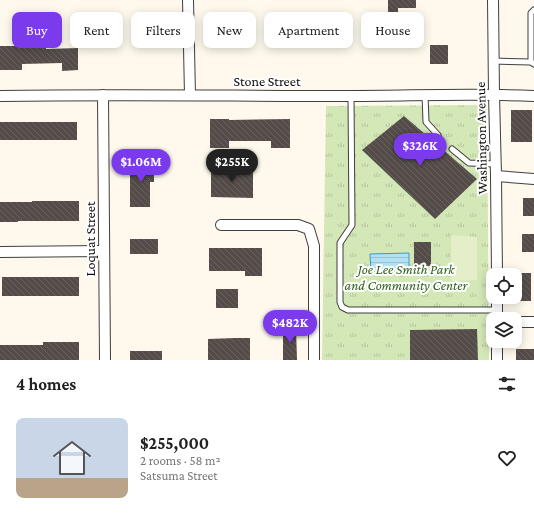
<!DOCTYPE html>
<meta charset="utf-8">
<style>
:root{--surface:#fff;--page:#f2f2f2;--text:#222;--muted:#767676;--accent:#7c3aed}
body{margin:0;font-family:"Crimson Pro",serif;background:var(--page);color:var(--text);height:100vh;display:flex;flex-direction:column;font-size:15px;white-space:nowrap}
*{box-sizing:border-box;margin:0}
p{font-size:13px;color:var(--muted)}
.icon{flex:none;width:22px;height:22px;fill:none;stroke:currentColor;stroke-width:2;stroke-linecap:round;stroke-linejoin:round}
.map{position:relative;height:360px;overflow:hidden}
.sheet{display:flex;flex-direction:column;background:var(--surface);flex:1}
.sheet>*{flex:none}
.banner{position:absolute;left:12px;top:12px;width:510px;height:36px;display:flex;gap:8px}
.fabs{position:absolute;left:486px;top:268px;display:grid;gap:8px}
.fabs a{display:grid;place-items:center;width:36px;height:36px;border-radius:8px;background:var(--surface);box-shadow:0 2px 10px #0003;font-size:20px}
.price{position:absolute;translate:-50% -34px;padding:0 9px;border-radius:14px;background:var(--accent);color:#fff;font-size:13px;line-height:26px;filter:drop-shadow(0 1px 2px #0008)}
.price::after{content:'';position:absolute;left:50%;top:24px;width:12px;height:9px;margin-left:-6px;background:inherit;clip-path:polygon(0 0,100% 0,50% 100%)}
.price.current{background:#222;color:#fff}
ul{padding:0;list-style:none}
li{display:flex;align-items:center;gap:12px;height:100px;padding:0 16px}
li span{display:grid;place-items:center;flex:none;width:112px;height:80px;border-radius:8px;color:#555}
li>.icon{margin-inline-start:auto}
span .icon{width:48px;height:48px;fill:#fffc;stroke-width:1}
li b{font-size:17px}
h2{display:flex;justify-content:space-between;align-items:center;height:48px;padding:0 16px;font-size:17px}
.chip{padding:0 14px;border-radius:8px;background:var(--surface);box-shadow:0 2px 10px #0003;font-size:14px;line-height:36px}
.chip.current{background:var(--accent);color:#fff}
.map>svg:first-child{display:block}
.grass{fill:url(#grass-tufts)}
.pitch{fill:#e4eec8}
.water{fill:url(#water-rules);stroke:#3c9cc7}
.building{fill:url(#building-back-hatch)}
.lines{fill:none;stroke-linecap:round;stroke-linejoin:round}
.service-casing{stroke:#3f3f3f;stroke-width:7}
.minor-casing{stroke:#3f3f3f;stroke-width:12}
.service{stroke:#fff;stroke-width:5}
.minor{stroke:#fff;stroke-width:10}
.labels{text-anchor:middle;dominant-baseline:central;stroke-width:4;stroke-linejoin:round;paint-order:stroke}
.street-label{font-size:14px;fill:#0c0c0c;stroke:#fff}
.park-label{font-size:14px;font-style:italic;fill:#32601f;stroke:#fff}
</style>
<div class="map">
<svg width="534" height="360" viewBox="0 0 534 360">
<defs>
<pattern id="grass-tufts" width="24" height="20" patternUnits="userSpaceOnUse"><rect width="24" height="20" fill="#d4e7b7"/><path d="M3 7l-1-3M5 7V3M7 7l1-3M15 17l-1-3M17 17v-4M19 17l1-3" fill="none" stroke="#b5c59c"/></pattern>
<pattern id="water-rules" width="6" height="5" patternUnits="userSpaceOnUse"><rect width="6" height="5" fill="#b2e1f3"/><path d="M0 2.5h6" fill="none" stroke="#98c0cf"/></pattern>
<pattern id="building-back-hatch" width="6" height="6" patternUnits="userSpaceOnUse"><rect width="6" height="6" fill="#544c49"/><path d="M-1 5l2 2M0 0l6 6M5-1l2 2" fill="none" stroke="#68615f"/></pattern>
</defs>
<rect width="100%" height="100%" fill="#fef9ec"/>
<path class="grass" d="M487,105L489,360H322L326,106Z"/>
<path class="pitch" d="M451,235L477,237V280L451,281Z"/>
<path class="water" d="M409,253V272H371L370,254Z"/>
<g class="building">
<path d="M388,0H416V8H398V13H388Z"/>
<path d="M30,37H45L46,49L78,48V70L62,71V63L22,64V70H0V46H30Z"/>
<rect x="430" y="45" width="18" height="19"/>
<rect x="511" y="110" width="21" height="32"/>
<path d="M404,116L477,179L435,219L362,150Z"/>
<path d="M210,119H229V120L290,119V148H271V141H229V148H210Z"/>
<rect x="0" y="122" width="77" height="18"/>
<path d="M130,162H154V182H150V207H130Z"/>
<path d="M238,167H253V198L211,197V169H238Z"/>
<rect x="523" y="198" width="11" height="18"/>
<path d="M32,201H79V221H18V222H0V202H32Z"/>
<rect x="522" y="234" width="12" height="18"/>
<rect x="130" y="239" width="28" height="15"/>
<rect x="414" y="242" width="17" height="24"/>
<path d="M209,248H262V276H245V271H209Z"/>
<rect x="516" y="273" width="15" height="28"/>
<rect x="2" y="277" width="77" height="19"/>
<rect x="216" y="289" width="22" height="19"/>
<path d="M283,327H296L297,360H283Z"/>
<path d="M477,329L478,360H410V330Z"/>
<path d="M235,338H250V360H208V339Z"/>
<path d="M43,342H79V360H0V345H43Z"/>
<rect x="516" y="349" width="18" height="11"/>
<rect x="130" y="351" width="32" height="9"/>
</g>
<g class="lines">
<defs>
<g id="service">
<path d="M493,61L531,62L534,64"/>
<path d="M531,62V13L534,10"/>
<path d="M425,95L426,122L438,135"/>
<path d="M351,96L352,225L340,243V302L342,307L348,310H497"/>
<path d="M452,149L469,163L496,164"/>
</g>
<g id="minor">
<path d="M188,0L190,95"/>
<path d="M493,0L494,94L496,176L497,275"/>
<path d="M103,95L105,360"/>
<path d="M0,96C117,94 233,96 350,96C411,96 473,93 534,96"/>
<path d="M496,176L534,179"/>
<path d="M221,225H298L309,229L314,246V360"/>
<path d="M0,252L103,251"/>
<path d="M497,297V319"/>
<path d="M515,322H534"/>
<path d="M497,341V360"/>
</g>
</defs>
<use href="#service" class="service-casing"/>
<use href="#minor" class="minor-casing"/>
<use href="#service" class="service"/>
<use href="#minor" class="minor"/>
</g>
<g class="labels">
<g class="street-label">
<text x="267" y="81">Stone Street</text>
<text transform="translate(481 138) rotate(-91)">Washington Avenue</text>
<text transform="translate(90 239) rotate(-90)">Loquat Street</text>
</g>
<g class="park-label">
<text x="406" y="269">Joe Lee Smith Park<tspan x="406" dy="16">and Community Center</tspan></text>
</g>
</g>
</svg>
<div class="fabs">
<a><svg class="icon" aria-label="locate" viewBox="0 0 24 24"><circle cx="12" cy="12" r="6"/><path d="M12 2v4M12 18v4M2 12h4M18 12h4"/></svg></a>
<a><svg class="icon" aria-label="layers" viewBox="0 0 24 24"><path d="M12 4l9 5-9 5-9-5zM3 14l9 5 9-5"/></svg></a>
</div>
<b class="price" style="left:420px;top:167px">$326K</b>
<b class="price" style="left:141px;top:183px">$1.06M</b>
<b class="price current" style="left:232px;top:183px">$255K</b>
<b class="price" style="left:290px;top:344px">$482K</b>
<div class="banner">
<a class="chip current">Buy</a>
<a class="chip">Rent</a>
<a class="chip">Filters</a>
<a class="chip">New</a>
<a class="chip">Apartment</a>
<a class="chip">House</a>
</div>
</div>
<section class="sheet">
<h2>4 homes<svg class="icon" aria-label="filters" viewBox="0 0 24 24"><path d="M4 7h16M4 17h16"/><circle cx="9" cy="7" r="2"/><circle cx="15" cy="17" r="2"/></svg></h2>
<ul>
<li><span style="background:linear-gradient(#c9d6e8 75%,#b9a48a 0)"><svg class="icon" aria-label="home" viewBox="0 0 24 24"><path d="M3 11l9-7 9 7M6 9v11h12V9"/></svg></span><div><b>$255,000</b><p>2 rooms · 58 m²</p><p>Satsuma Street</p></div><svg class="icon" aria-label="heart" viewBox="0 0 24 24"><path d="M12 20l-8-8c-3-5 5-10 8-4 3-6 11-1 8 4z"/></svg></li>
</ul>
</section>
